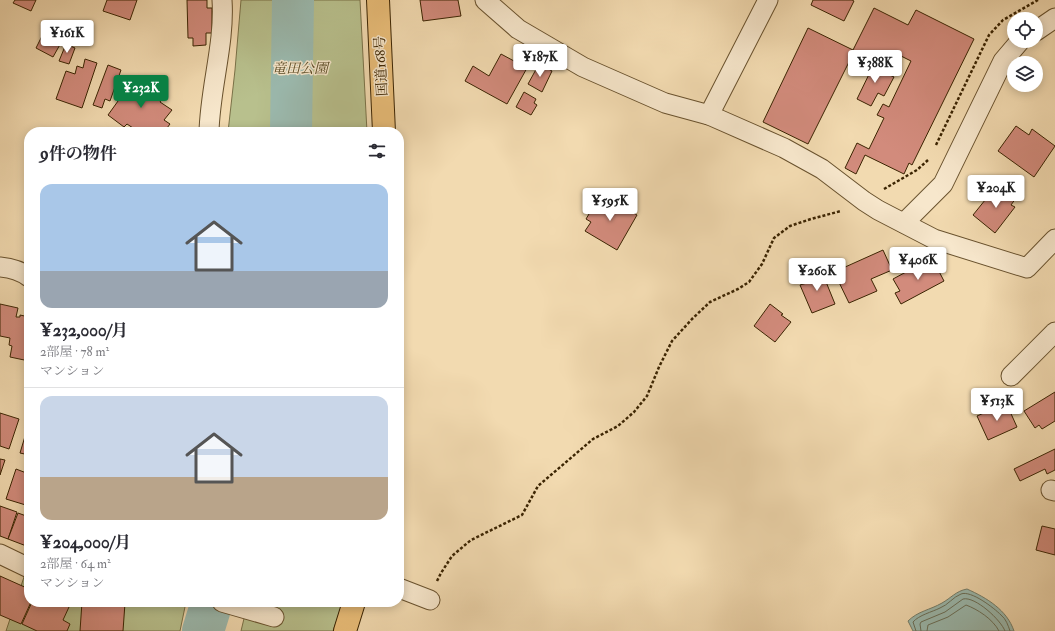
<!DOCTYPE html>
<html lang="ja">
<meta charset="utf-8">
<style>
:root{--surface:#fff;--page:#f7f7f7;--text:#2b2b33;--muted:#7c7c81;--line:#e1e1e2;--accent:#0b8043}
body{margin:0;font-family:"IM FELL Double Pica","Noto Serif JP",serif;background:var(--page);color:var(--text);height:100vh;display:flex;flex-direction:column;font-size:15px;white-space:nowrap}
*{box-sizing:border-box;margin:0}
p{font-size:13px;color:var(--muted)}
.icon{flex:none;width:22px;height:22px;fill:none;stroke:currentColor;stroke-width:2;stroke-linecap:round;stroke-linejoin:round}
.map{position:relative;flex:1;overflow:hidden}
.details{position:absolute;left:24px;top:127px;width:380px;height:480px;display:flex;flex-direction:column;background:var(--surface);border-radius:16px;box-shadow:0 2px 10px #0003}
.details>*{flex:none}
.tools{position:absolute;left:1007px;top:12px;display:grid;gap:8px}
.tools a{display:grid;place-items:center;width:36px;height:36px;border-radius:50%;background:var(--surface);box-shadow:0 2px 10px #0003;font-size:20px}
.price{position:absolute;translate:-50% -34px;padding:0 9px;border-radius:4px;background:#fff;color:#222;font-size:13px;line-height:26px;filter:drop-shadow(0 1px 2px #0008)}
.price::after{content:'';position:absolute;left:50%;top:24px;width:12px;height:9px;margin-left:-6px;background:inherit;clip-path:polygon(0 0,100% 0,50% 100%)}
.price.current{background:var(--accent);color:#fff}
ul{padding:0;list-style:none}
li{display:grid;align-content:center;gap:8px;height:212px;padding:0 16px}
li+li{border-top:1px solid var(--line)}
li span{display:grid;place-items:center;height:124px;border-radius:12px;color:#555}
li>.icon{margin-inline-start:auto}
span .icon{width:72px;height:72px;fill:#fffc;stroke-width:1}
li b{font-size:17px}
h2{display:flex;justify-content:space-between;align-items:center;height:48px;padding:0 16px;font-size:17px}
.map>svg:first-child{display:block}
.green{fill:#b8c08d;stroke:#7a7248}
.water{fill:#9bbaaf;stroke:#757e6a}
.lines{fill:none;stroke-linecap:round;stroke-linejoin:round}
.shore{stroke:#6b6f58;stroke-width:1}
.river{stroke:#9bbaaf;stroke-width:42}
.building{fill:#d28b7c;stroke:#3b2402}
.minor-casing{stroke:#69522e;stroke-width:21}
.trunk-casing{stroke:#3b2402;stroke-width:24}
.path{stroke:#3b2402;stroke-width:2.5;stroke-dasharray:3 2;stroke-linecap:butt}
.minor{stroke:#f7e7cc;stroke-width:19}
.trunk{stroke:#e9bd78;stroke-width:22}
.labels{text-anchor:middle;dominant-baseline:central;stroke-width:3;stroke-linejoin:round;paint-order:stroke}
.street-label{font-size:14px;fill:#3b2402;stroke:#f7e7cc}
.park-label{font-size:14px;font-style:italic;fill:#5a4b25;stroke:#f7e7cc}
</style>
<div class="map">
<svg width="1055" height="631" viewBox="0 0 1055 631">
<rect width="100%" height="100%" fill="#f2dab0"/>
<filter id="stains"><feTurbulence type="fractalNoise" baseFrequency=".005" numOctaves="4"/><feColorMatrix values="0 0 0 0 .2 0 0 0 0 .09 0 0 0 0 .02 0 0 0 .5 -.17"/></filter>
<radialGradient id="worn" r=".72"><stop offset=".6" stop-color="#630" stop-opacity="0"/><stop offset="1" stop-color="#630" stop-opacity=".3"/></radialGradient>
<g class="green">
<path d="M241,0H360L367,132H228L235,70Z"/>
<path d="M29,562V602H186L180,631H6Z"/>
<path d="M248,602H343L333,631H241Z"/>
</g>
<path class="water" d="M967,589C987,598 1007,610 1014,631H913L908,621C918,611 930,610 942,603C951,598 956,591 967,589Z"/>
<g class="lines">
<g class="shore">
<path d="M916,631L913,622C919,615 932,612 940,608C948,605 953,597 961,594C971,590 994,608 1001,615C1006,619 1008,625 1010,631"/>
<path d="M921,631L920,624L921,622L945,612L963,599C975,596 1001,620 1005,631"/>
<path d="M927,631L928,625L948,617L966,605C977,609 993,619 999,631"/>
</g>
<g class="river">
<path d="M291,132L293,0"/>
<path d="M203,631L212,602"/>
</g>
</g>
<g class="building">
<path d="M15,0H36L31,11L13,3Z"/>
<path d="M107,0H137L130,20L103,11Z"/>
<path d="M187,0H207V8H212V33H206V45L193,46V38H188Z"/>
<path d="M420,0H458L461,16L423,21Z"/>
<path d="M813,0H852L854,1L844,21L811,5Z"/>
<path d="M874,8L908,25L916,10L974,39L912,165L909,163L904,174L865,155L856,174L845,168L857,143L869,149L884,118L877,115L883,104L889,107L911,61L891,51L881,71L894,77L884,96L878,93L871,106L857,99L874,64L853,54L808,144L763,122L808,28L853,50Z"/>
<path d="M44,32L62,41L53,57L36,48Z"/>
<path d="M66,44L75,48L69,64L59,61Z"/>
<path d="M501,54L527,68L507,104L465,81L473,66L489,76Z"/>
<path d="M85,59L97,63L82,108L56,99L66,71L75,74L77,66L83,68Z"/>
<path d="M539,64L552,71L542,92L528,84Z"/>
<path d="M108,65L121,70L110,101L105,99L102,108L93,105Z"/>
<path d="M136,76L164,96L160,102L172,110L164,120L170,124L164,132H139L127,124L124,127L108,115Z"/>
<path d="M524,92L536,99L534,103L537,105L531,115L516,107Z"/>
<path d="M1016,126L1029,135L1032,129L1055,146L1034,177L998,151Z"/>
<path d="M998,184L1016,198L1011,205L1015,207L995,233L973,215Z"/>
<path d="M597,197L603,200L605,197L637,215L617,250L585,231L591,222L586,219L592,209L596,211L600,205L594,202Z"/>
<path d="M883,250L892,270L871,279L877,291L849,303L834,272Z"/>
<path d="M932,258L944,281L901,304L895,293L900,291L893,279Z"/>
<path d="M822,272L835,304L812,313L800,285L807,283L804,276L812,273L813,276Z"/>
<path d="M0,304L18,308L16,317H20V315L29,317V361L10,357L12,346L9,345L10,338L0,336Z"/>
<path d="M770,304L783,314L781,315L791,322L775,342L754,326Z"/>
<path d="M1055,392V421L1042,429L1039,425L1035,428L1024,411Z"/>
<path d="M1000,406L1002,410L1008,407L1017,427L988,440L977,416Z"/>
<path d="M0,413L19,419L9,449L0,446Z"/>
<path d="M29,423V455L20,453Z"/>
<path d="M1055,449V470L1047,474L1045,469L1020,481L1014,469Z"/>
<path d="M0,459L5,460L0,475Z"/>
<path d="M16,469L29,474V506L6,499Z"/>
<path d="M0,506L17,512L8,539L0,536Z"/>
<path d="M18,513L29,517V547L8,539Z"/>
<path d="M1042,526L1055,529V555L1036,550Z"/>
<path d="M0,576L29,589V602H31L21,624L0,615Z"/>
<path d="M32,602H58L69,607L63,620L70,624L67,631H37L22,624Z"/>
<path d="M82,602L125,603L123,631H80Z"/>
</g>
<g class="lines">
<defs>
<g id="minor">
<path d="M485,0L518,29L583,67L665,103L709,115L784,148L822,169L864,201L878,210L934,239L1027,268L1055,239"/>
<path d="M1036,31L1055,18"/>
<path d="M709,115L768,0"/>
<path d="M209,132C210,88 225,43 222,0"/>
<path d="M904,223L943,184L1003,61L1020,41"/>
<path d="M0,267C10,268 21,271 29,277"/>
<path d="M1011,376L1055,332"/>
<path d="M1051,490L1055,491"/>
<path d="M0,554L29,568"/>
<path d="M399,588L430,600"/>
<path d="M222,602L274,617"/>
</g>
<g id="trunk">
<path d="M378,0L384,132"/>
<path d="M345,631L354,602"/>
</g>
</defs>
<use href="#minor" class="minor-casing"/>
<use href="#trunk" class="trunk-casing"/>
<g class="path">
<path d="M936,145L989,35L1003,20L1038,0"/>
<path d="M884,189L917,170L928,160"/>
<path d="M437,581L441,573L452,556L471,540L522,515L538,486L593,439L618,426L634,412L647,396L659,367L672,341L692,319L710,302L738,289L749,282L762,264L774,238L790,226L811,219L841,211"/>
</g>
<use href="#minor" class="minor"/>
<use href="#trunk" class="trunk"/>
</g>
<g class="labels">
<g class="street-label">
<text transform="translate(381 66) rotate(-93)">国道168号</text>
</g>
<g class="park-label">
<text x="300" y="68">竜田公園</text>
</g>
</g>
<rect width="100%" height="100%" filter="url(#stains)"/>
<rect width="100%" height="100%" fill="url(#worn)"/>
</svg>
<div class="tools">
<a><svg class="icon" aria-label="locate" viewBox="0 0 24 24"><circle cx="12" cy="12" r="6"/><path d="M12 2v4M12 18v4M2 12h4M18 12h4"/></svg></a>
<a><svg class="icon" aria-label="layers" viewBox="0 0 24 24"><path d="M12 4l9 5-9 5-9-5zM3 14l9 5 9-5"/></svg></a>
</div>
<b class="price" style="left:67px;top:54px">¥161K</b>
<b class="price" style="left:540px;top:78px">¥187K</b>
<b class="price" style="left:875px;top:84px">¥388K</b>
<b class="price current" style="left:141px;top:109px">¥232K</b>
<b class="price" style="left:996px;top:209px">¥204K</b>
<b class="price" style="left:610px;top:222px">¥595K</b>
<b class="price" style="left:918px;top:281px">¥406K</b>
<b class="price" style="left:817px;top:292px">¥260K</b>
<b class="price" style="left:997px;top:422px">¥513K</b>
<section class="details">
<h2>9件の物件<svg class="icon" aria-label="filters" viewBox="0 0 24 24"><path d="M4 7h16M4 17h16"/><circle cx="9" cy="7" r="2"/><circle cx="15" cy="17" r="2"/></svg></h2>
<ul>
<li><span style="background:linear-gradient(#a9c7e8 70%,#9aa5b1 0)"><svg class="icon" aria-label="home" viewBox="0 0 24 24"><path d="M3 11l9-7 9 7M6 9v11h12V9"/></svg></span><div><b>¥232,000/月</b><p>2部屋 · 78 m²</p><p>マンション</p></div></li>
<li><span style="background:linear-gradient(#c9d6e8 65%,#b9a48a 0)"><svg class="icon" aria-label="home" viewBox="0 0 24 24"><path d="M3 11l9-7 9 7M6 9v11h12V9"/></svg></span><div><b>¥204,000/月</b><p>2部屋 · 64 m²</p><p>マンション</p></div></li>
</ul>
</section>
</div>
